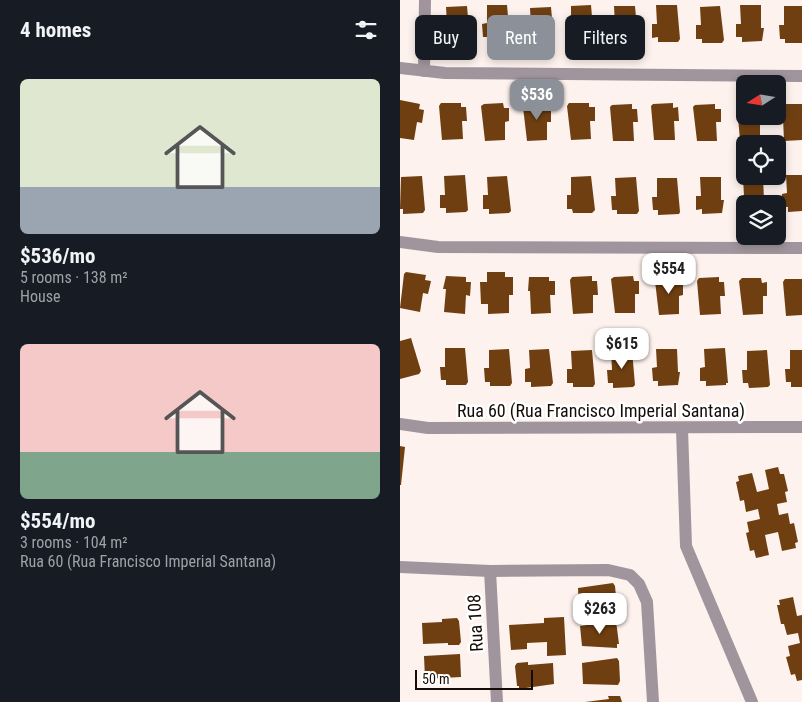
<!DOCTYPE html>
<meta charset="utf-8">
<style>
:root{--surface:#171b24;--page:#20242c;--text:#f1f3f6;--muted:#9ea1a6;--accent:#8c9099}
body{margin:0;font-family:"Roboto Condensed",sans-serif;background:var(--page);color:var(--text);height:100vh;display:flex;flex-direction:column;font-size:19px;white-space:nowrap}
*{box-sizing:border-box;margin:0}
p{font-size:16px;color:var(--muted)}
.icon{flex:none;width:28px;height:28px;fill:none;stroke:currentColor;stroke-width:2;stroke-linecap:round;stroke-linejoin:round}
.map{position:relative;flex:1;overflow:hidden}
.sheet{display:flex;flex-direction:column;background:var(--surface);width:400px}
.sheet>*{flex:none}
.guide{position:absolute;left:15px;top:15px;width:311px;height:45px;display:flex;gap:10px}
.needle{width:32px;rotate:258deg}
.controls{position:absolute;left:336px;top:75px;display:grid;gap:10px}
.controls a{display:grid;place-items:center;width:50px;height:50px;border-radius:8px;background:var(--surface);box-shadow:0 2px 8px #0003;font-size:25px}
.scale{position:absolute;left:15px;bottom:12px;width:118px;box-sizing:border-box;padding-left:5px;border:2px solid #150c08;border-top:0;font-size:14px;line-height:18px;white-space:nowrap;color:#150c08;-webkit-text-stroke:4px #fff;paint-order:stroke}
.price{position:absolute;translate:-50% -42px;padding:0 11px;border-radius:10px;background:#fff;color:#222;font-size:16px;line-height:32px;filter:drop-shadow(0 1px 2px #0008)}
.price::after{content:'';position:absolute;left:50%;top:30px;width:15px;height:11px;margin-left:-8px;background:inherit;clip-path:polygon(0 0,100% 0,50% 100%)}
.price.selected{background:var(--accent);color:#fff}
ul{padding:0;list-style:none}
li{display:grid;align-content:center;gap:10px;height:265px;padding:0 20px}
li span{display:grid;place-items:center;height:155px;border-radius:8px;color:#555}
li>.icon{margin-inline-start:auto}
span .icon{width:90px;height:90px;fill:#fffc;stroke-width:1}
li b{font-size:21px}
h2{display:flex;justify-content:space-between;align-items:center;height:60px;padding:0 20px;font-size:21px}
.pill{padding:0 18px;border-radius:8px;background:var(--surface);box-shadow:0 2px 8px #0003;font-size:18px;line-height:45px}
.pill.selected{background:var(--accent);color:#fff}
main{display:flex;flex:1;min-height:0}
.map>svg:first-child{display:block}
.building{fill:#6f3f11}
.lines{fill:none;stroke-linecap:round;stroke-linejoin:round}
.minor{stroke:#a0959c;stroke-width:12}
.labels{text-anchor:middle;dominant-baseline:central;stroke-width:5;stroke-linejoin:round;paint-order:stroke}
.street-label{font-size:18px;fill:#150c08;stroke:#fff}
</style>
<main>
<section class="sheet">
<h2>4 homes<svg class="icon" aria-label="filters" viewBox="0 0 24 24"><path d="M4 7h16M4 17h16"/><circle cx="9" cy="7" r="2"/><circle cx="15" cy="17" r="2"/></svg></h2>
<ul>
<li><span style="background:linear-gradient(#dfe7d0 70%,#9aa5b1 0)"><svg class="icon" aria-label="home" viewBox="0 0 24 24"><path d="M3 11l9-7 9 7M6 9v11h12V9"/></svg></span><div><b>$536/mo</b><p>5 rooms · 138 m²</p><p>House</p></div></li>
<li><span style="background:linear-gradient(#f6c9c9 70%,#7fa58c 0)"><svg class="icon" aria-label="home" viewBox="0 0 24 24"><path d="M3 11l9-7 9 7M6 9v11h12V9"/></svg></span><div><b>$554/mo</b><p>3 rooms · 104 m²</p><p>Rua 60 (Rua Francisco Imperial Santana)</p></div></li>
</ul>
</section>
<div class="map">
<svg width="402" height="702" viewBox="0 0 402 702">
<rect width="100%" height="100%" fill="#fdf2ed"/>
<g class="building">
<path d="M87,5H107L110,39L108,41L88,42V37H83L82,24L87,23Z"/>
<path d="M191,5L194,40L192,42L173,43L172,38H167L166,24H171V6Z"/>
<path d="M256,5H277L280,39L278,42H258V37L252,38V24H257Z"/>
<path d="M340,5H361V28H364L362,41L342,42V37H336V24H341Z"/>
<path d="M67,6L70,40H68V43H48V39H42V25H47L46,7Z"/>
<path d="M214,6H235L238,39L236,42L216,43V38H211L210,25H215Z"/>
<path d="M320,6L324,40L322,43H302V39H296V25H301L300,7Z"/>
<path d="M384,6H402V43H385V39H380L379,25H384Z"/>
<path d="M151,7L154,41L152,44H132V40H126V26H131L130,8Z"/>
<path d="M0,100L20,104L19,109L24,110L22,123L17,122L14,140L0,138Z"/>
<path d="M41,103H61V107H66L67,121H62L63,139L42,140L39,106Z"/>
<path d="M103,103L104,108H109V121L105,122V140L85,141L81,106L84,104Z"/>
<path d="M169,103H189V107H195V121H190L191,139L171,140L167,106Z"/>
<path d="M273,103V108L278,107L279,121H274L275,140H254L251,106L253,104Z"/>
<path d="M339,103H345V116H364L365,120L360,121V139L340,140L337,106Z"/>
<path d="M126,104H145L146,108H151V122H147V140L127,141L123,107Z"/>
<path d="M232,104V109H237L238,122H233L234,141H213L210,107L212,105Z"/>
<path d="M315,104V109H321V122H316L317,141H297L293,107L295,105Z"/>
<path d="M383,104H402V140L384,141L383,118H381Z"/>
<path d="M65,175L68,210L66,212L46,213V208H40V195H45L44,176Z"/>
<path d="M386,175H402V211L388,212V207H382V194L387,193Z"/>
<path d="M22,176L25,210L23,213L3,214V209H0L1,177Z"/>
<path d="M107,176L111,211L109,213L89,214V209H83V195H88L87,177Z"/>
<path d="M191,176L195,210L192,213H173L172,209H167V195H171V177Z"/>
<path d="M236,177L239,211L237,214H217V210H212L211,196H216L215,178Z"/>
<path d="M300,177H321V200H324L322,213L302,214V209L296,210V196H301Z"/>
<path d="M363,177L364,200H366V204H345V210H339V196H344L343,178Z"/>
<path d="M257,178H277L280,212L279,214L258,215V210H253L252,197H257Z"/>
<path d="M6,272L26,275L25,280L31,281L28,294L23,293L20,312L0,308L4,274Z"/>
<path d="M87,272H105V277H113V295H109V313L88,314V304H81L80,282H87Z"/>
<path d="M46,276L66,277V282H71L70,296L66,295L65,314L44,312L46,289H43Z"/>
<path d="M192,276V281H197L198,295H193V313L173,314L170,280L172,277Z"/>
<path d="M233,276L234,281H239V294H235V313H215L211,279L214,277Z"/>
<path d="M129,277H149V281H155V295H150L151,313L131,314L130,291H128Z"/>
<path d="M277,277L278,282H283V295L279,296V314L259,315L255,281L258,278Z"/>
<path d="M319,277V282H324L325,296H320L321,314L300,315L297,281L299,278Z"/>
<path d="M342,278H361L362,283L367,282V296H363V314L343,315L339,281Z"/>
<path d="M385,279H402V315L386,316L383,282Z"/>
<path d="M11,338L21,371L19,374L0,379V341Z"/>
<path d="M45,348H65L68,382L66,385H46V380H41L40,367H45Z"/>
<path d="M325,348L328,383H326V385L306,386V381H300V368L305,367L304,349Z"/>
<path d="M109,349L112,383L110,386H90V382H85L84,368H89V350Z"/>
<path d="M149,349L153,383L151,386L131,387V382H125V369L130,368L129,350Z"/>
<path d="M256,349H277L278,372H280L278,385L258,386V381H253L252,368L257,367Z"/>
<path d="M192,350L195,384L193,387H173V383H167V369H172L171,351Z"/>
<path d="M232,350L235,385L233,387L213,388V383H208L207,370H212L211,351Z"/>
<path d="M367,350L370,385L368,387L349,388L348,383H343L342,370H347V351Z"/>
<path d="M390,350H402V387H391V382H386L385,369H390Z"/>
<path d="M0,446L5,447L1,485H0Z"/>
<path d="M378,467L380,474H384L388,491L385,492L387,502L377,504L379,515L388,513L390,524L394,523L398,542L395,543L396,548L382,551L378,532L365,535L369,555L356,558L354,550L350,551L346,533L349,532L347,522L360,519L358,509L346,512L344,500L340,501L336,482L339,481L338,476L352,473L357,492L369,489L365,470Z"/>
<path d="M213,583L215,586L217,607L214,606L215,610L179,609L178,588Z"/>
<path d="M393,597L397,616L402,615V680L397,681L395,674L391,675L386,657L390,656L388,646L400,643L398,633L387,635L384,624H381L377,605H380L379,600Z"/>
<path d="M164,617L166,655L147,656V642L127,643V649L111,650L109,625L144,623V618Z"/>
<path d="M57,618L59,621L61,642L59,645H48V643L23,644L22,623L42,622V619Z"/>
<path d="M216,621L219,644H217V648L182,646L180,626Z"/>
<path d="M60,654L61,677L25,679L24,656Z"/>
<path d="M217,658L219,661L220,681L218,685L183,684L182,663Z"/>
<path d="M128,662V665L153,663L154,684L119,689V686H117L115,666L117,663Z"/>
<path d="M208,696H220L222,702H185L209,699Z"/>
</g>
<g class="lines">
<g class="minor">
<path d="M0,68L45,73L402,76"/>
<path d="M24,71L25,0"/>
<path d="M0,242L38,247L402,248"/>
<path d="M0,424L28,428L402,427"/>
<path d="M282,429L286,546L352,702"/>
<path d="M0,567L90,571L208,570L230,575L239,584L247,602L253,702"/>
<path d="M90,571L97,702"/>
</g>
</g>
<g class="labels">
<g class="street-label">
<text x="201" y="410">Rua 60 (Rua Francisco Imperial Santana)</text>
<text transform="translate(75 623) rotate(-93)">Rua 108</text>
</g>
</g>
</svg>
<div class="controls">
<a><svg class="needle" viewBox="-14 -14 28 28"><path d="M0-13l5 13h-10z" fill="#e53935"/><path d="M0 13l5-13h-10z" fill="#9ea1a6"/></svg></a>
<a><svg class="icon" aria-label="locate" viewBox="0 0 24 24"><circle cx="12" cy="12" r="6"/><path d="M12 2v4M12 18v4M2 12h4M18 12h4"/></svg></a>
<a><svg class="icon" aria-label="layers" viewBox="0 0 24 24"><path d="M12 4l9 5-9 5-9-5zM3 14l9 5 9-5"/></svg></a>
</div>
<div class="scale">50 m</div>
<b class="price selected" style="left:137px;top:121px">$536</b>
<b class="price" style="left:269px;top:295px">$554</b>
<b class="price" style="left:222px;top:370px">$615</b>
<b class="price" style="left:200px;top:635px">$263</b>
<div class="guide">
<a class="pill">Buy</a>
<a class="pill selected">Rent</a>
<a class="pill">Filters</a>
</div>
</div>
</main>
